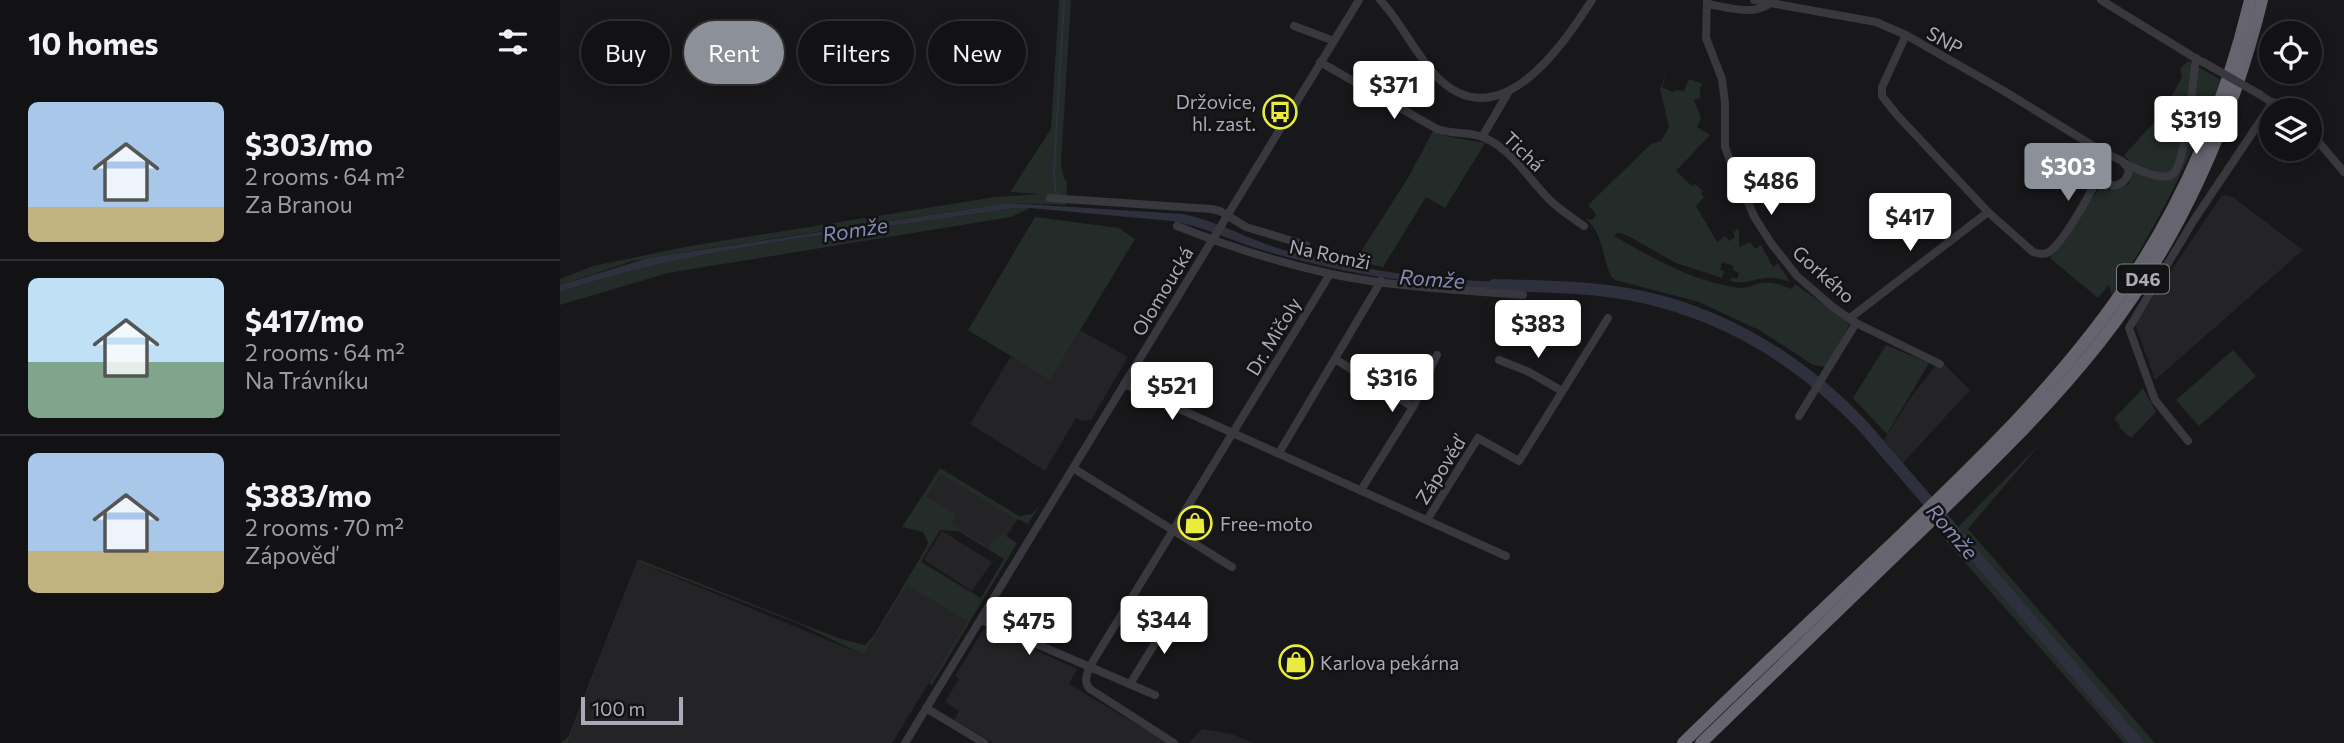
<!DOCTYPE html>
<meta charset="utf-8">
<style>
:root{--surface:#121113;--page:#1f1f21;--text:#f1f3f6;--muted:#9c9da0;--line:#313133;--accent:#8c9099}
body{margin:0;font-family:Commissioner,sans-serif;background:var(--page);color:var(--text);height:100vh;display:flex;flex-direction:column;font-size:26px;white-space:nowrap}
*{box-sizing:border-box;margin:0}
p{font-size:23px;color:var(--muted)}
.icon{flex:none;width:38px;height:38px;fill:none;stroke:currentColor;stroke-width:2;stroke-linecap:round;stroke-linejoin:round}
.map{position:relative;flex:1;overflow:hidden}
.side{display:flex;flex-direction:column;background:var(--surface);width:560px}
.side>*{flex:none}
.top-card{position:absolute;left:21px;top:21px;width:665px;height:63px;display:flex;gap:14px}
.buttons{position:absolute;left:1699px;top:21px;display:grid;gap:14px}
.buttons a{display:grid;place-items:center;width:63px;height:63px;border-radius:50%;background:var(--surface);box-shadow:0 4px 18px #0003,0 0 0 2px var(--line);font-size:35px}
.scale{position:absolute;left:21px;bottom:18px;width:102px;box-sizing:border-box;padding-left:7px;border:4px solid #abaab9;border-top:0;font-size:19px;line-height:24px;white-space:nowrap;color:#abaab9;-webkit-text-stroke:5px #131214;paint-order:stroke}
.price{position:absolute;translate:-50% -60px;padding:0 16px;border-radius:7px;background:#fff;color:#222;font-size:23px;line-height:46px;filter:drop-shadow(0 2px 4px #0008)}
.price::after{content:'';position:absolute;left:50%;top:42px;width:21px;height:16px;margin-left:-10px;background:inherit;clip-path:polygon(0 0,100% 0,50% 100%)}
.price.on{background:var(--accent);color:#fff}
ul{padding:0;list-style:none}
li{display:flex;align-items:center;gap:21px;height:175px;padding:0 28px}
li+li{border-top:2px solid var(--line)}
li span{display:grid;place-items:center;flex:none;width:196px;height:140px;border-radius:10px;color:#555}
li>.icon{margin-inline-start:auto}
span .icon{width:84px;height:84px;fill:#fffc;stroke-width:1}
li b{font-size:30px}
h2{display:flex;justify-content:space-between;align-items:center;height:84px;padding:0 28px;font-size:30px}
.chip{padding:0 24px;border-radius:32px;background:var(--surface);box-shadow:0 4px 18px #0003,0 0 0 2px var(--line);font-size:24px;line-height:63px}
.chip.on{background:var(--accent);color:#fff}
main{display:flex;flex:1;min-height:0}
.map>svg:first-child{display:block}
.built{fill:#242326}
.green{fill:#232c28;fill-rule:evenodd}
.water{fill:#2e313d}
.lines{fill:none;stroke-linecap:round;stroke-linejoin:round}
.stream{stroke:#2e313d;stroke-width:2}
.river{stroke:#2e313d;stroke-width:12}
.minor{stroke:#39383e;stroke-width:8}
.highway{stroke:#65646f;stroke-width:12}
.minor-bridge{stroke:#39383e;stroke-width:8}
.labels{text-anchor:middle;dominant-baseline:central;stroke-width:5;stroke-linejoin:round;paint-order:stroke}
.shield{fill:#131214;stroke:#7d7c88;stroke-width:2}
.shield-label{font-size:18px;font-weight:bold;fill:#abaab9}
.street-label{font-size:19px;fill:#abaab9;stroke:#131214}
.poi-label{font-size:19px;fill:#abaab9;stroke:#131214;text-anchor:start}
.water-label{font-size:21px;font-style:italic;fill:#828bb2;stroke:#131214}
</style>
<main>
<section class="side">
<h2>10 homes<svg class="icon" aria-label="filters" viewBox="0 0 24 24"><path d="M4 7h16M4 17h16"/><circle cx="9" cy="7" r="2"/><circle cx="15" cy="17" r="2"/></svg></h2>
<ul>
<li><span style="background:linear-gradient(#a9c7e8 75%,#c2b280 0)"><svg class="icon" aria-label="home" viewBox="0 0 24 24"><path d="M3 11l9-7 9 7M6 9v11h12V9"/></svg></span><div><b>$303/mo</b><p>2 rooms · 64 m²</p><p>Za Branou</p></div></li>
<li><span style="background:linear-gradient(#bfe0f5 60%,#7fa58c 0)"><svg class="icon" aria-label="home" viewBox="0 0 24 24"><path d="M3 11l9-7 9 7M6 9v11h12V9"/></svg></span><div><b>$417/mo</b><p>2 rooms · 64 m²</p><p>Na Trávníku</p></div></li>
<li><span style="background:linear-gradient(#a9c7e8 70%,#c2b280 0)"><svg class="icon" aria-label="home" viewBox="0 0 24 24"><path d="M3 11l9-7 9 7M6 9v11h12V9"/></svg></span><div><b>$383/mo</b><p>2 rooms · 70 m²</p><p>Zápověď</p></div></li>
</ul>
</section>
<div class="map">
<svg width="1784" height="743" viewBox="0 0 1784 743">
<rect width="100%" height="100%" fill="#181719"/>
<g class="built">
<path d="M1662,195L1673,197L1743,250L1595,380L1575,324Z"/>
<path d="M520,330L568,357L531,420L523,421L516,418L485,471L410,424L451,356L490,379Z"/>
<path d="M1380,360L1410,390L1342,464L1324,440L1349,400Z"/>
<path d="M380,471L458,518L436,554L398,531L344,527Z"/>
<path d="M382,531L432,562L412,591L364,560Z"/>
<path d="M78,562L304,655L347,584L407,621L332,743H8Z"/>
<path d="M425,627L517,669L509,684L608,743H433L394,720L399,711L385,702L399,679L395,676Z"/>
<path d="M642,729L672,734L693,743H629Z"/>
</g>
<g class="green">
<path d="M499,0H511L501,163L504,179L507,182L506,205L449,203L125,252L73,261L0,285V279L33,266L130,246L435,197L481,194L450,192L491,129Z"/>
<path d="M1628,61L1661,80C1632,157 1596,227 1552,296L1549,285L1538,298L1490,258L1540,187L1555,190L1569,184L1572,171L1605,174L1574,165L1564,155L1603,113L1622,77L1620,69Z"/>
<path d="M1107,71L1102,87L1113,92L1115,90L1124,91L1129,79L1143,84L1140,87V98L1134,100L1141,118L1137,127L1150,135L1116,171L1132,186L1135,184L1143,191L1141,194L1144,197L1136,206L1157,242L1165,236L1169,241L1175,237L1173,232L1179,229V247L1190,242L1195,249L1201,245L1213,267L1218,263L1230,282C1222,279 1215,277 1206,278C1192,279 1184,285 1170,281L1171,277L1177,279L1179,273L1173,270L1174,266L1162,262L1160,270L1164,271L1162,278L1116,263L1070,237L1058,232L1054,236C1097,260 1129,280 1179,288C1187,289 1193,285 1200,283C1212,281 1221,285 1232,289L1235,284L1290,323L1267,367L1253,365L1201,331L1139,302L1055,280L1051,276C1042,257 1043,233 1026,219L1032,220L1036,214L1028,205L1091,144L1101,141L1109,127L1100,89Z"/>
<path d="M873,131L885,136L925,143L885,208L866,197L823,267L799,262L800,253L848,178Z"/>
<path d="M455,208H470L451,217L108,273L0,305V292C146,243 303,232 455,208Z"/>
<path d="M475,217L559,228L575,239L490,380L408,330Z"/>
<path d="M1326,345L1369,363L1327,434L1293,398Z"/>
<path d="M1673,350L1696,376L1639,426L1616,400Z"/>
<path d="M1583,388L1596,412L1571,438L1559,427L1560,425L1554,419Z"/>
<path d="M1481,443L1408,529L1595,743H1564L1385,540Z"/>
<path d="M380,468L459,516L472,514L480,505L468,524L458,519L457,520L381,474L366,497L397,514L391,524L429,548L435,539L443,534L457,543L372,685L369,683L407,621L347,585L304,655L237,623L78,562L8,743H0L5,740L9,735L78,559L278,638L305,645L314,635L366,548L368,542L363,532L342,527ZM380,530L399,531L444,559L421,598L361,562Z"/>
</g>
<path class="water" d="M449,203L623,214C658,221 689,240 724,250C798,270 874,281 951,282V290C868,286 788,275 709,252C676,243 646,227 612,221L470,208H455C303,232 146,243 0,292V285L88,258Z"/>
<g class="lines">
<path class="stream" d="M496,195L494,172L504,0"/>
<path class="river" d="M934,285C972,286 1010,286 1047,291C1147,303 1235,354 1303,426L1577,743"/>
<g class="minor">
<path d="M820,0C842,23 855,54 877,77C939,139 1001,48 1032,0"/>
<path d="M1147,0L1146,38L1162,79L1165,103V147L1173,169L1195,218L1211,243L1237,276L1273,307L1296,323L1380,364"/>
<path d="M1194,0L1316,22L1346,35L1444,91L1543,152L1562,161L1569,169C1568,179 1563,184 1553,186L1547,182L1543,169V152"/>
<path d="M1541,0L1640,61"/>
<path d="M1147,4C1166,7 1193,16 1209,4"/>
<path d="M734,26L774,41"/>
<path d="M1346,35L1322,87V96L1337,115L1428,212L1473,252C1479,254 1484,255 1489,252C1506,240 1533,188 1543,169"/>
<path d="M760,62L877,129C893,135 910,131 925,138C953,150 971,183 993,203C1003,212 1014,219 1024,226"/>
<path d="M1699,94L1723,110"/>
<path d="M1750,132L1784,172"/>
<path d="M922,137L948,93"/>
<path d="M1566,164C1577,169 1602,182 1613,174C1626,163 1633,79 1636,58"/>
<path d="M490,198L651,209L660,211L686,227L746,245"/>
<path d="M617,226C664,245 721,263 771,274C833,287 899,290 963,295"/>
<path d="M1290,318L1428,212"/>
<path d="M775,359L853,407L801,490"/>
<path d="M939,360L969,372L1002,391"/>
<path d="M564,384L946,556"/>
<path d="M853,407C863,389 868,372 877,355"/>
<path d="M1239,416L1296,323"/>
<path d="M1628,441L1595,400L1569,328L1634,220L1713,102"/>
<path d="M719,453L821,281"/>
<path d="M513,468L672,567"/>
<path d="M867,520L918,438L959,461L1048,318"/>
<path d="M421,620L595,695"/>
<path d="M570,684L613,614"/>
<path d="M366,708L424,743"/>
<path d="M345,743L799,0"/>
<path d="M614,743L530,689C523,682 527,674 530,666L770,274"/>
</g>
<g class="highway">
<path d="M1123,743C1195,673 1268,604 1341,535C1421,458 1501,381 1564,289C1624,203 1666,101 1690,0"/>
<path d="M1141,743C1209,678 1276,613 1343,548C1411,482 1481,417 1540,342C1618,243 1672,122 1702,0"/>
</g>
<path class="minor-bridge" d="M1643,62L1699,94"/>
</g>
<defs>
<symbol id="bus-ring" viewBox="-11 -11 22 22"><circle r="9.5" fill="#131214" stroke="#e9ec3c" stroke-width="1.5"/><path d="M-5-6H5V4H4V6H2V4H-2V6H-4V4H-5ZM-3.5-4V0h7V-4ZM-3.5 1.2v1.5H-2V1.2ZM2 1.2v1.5H3.5V1.2Z" fill="#e9ec3c"/></symbol>
<symbol id="shop-ring" viewBox="-11 -11 22 22"><circle r="9.5" fill="#131214" stroke="#e9ec3c" stroke-width="1.5"/><path d="M-5-2.5h2.3a2.7 3.5 0 0 1 5.4 0H5L5.5 6h-11ZM-1.5-2.5h3a1.5 2.3 0 0 0-3 0Z" fill="#e9ec3c"/></symbol>
</defs>
<g fill-rule="evenodd">
<use href="#bus-ring" x="701" y="93" width="38" height="38"/>
<use href="#shop-ring" x="616" y="504" width="38" height="38"/>
<use href="#shop-ring" x="717" y="643" width="38" height="38"/>
</g>
<g class="labels">
<rect class="shield" x="1557" y="264.5" width="52" height="29" rx="5"/>
<g class="shield-label">
<text x="1583" y="279">D46</text>
</g>
<g class="street-label">
<text transform="translate(1385 40) rotate(29)">SNP</text>
<text transform="translate(964 151) rotate(44)">Tichá</text>
<text transform="translate(770 254) rotate(12)">Na Romži</text>
<text transform="translate(1264 274) rotate(42)">Gorkého</text>
<text transform="translate(602 291) rotate(-59)">Olomoucká</text>
<text transform="translate(713 336) rotate(-59)">Dr. Mičoly</text>
<text transform="translate(880 470) rotate(-58)">Zápověď</text>
</g>
<g class="poi-label">
<text x="696" y="101" text-anchor="end">Držovice,<tspan x="696" dy="22">hl. zast.</tspan></text>
<text x="660" y="523">Free-moto</text>
<text x="760" y="662">Karlova pekárna</text>
</g>
<g class="water-label">
<text transform="translate(295 229) rotate(-9)">Romže</text>
<text transform="translate(872 278) rotate(4)">Romže</text>
<text transform="translate(1393 531) rotate(49)">Romže</text>
</g>
</g>
</svg>
<div class="buttons">
<a><svg class="icon" aria-label="locate" viewBox="0 0 24 24"><circle cx="12" cy="12" r="6"/><path d="M12 2v4M12 18v4M2 12h4M18 12h4"/></svg></a>
<a><svg class="icon" aria-label="layers" viewBox="0 0 24 24"><path d="M12 4l9 5-9 5-9-5zM3 14l9 5 9-5"/></svg></a>
</div>
<div class="scale">100 m</div>
<b class="price" style="left:834px;top:121px">$371</b>
<b class="price" style="left:1636px;top:156px">$319</b>
<b class="price on" style="left:1508px;top:203px">$303</b>
<b class="price" style="left:1211px;top:217px">$486</b>
<b class="price" style="left:1350px;top:253px">$417</b>
<b class="price" style="left:978px;top:360px">$383</b>
<b class="price" style="left:832px;top:414px">$316</b>
<b class="price" style="left:612px;top:422px">$521</b>
<b class="price" style="left:604px;top:656px">$344</b>
<b class="price" style="left:469px;top:657px">$475</b>
<div class="top-card">
<a class="chip">Buy</a>
<a class="chip on">Rent</a>
<a class="chip">Filters</a>
<a class="chip">New</a>
</div>
</div>
</main>
